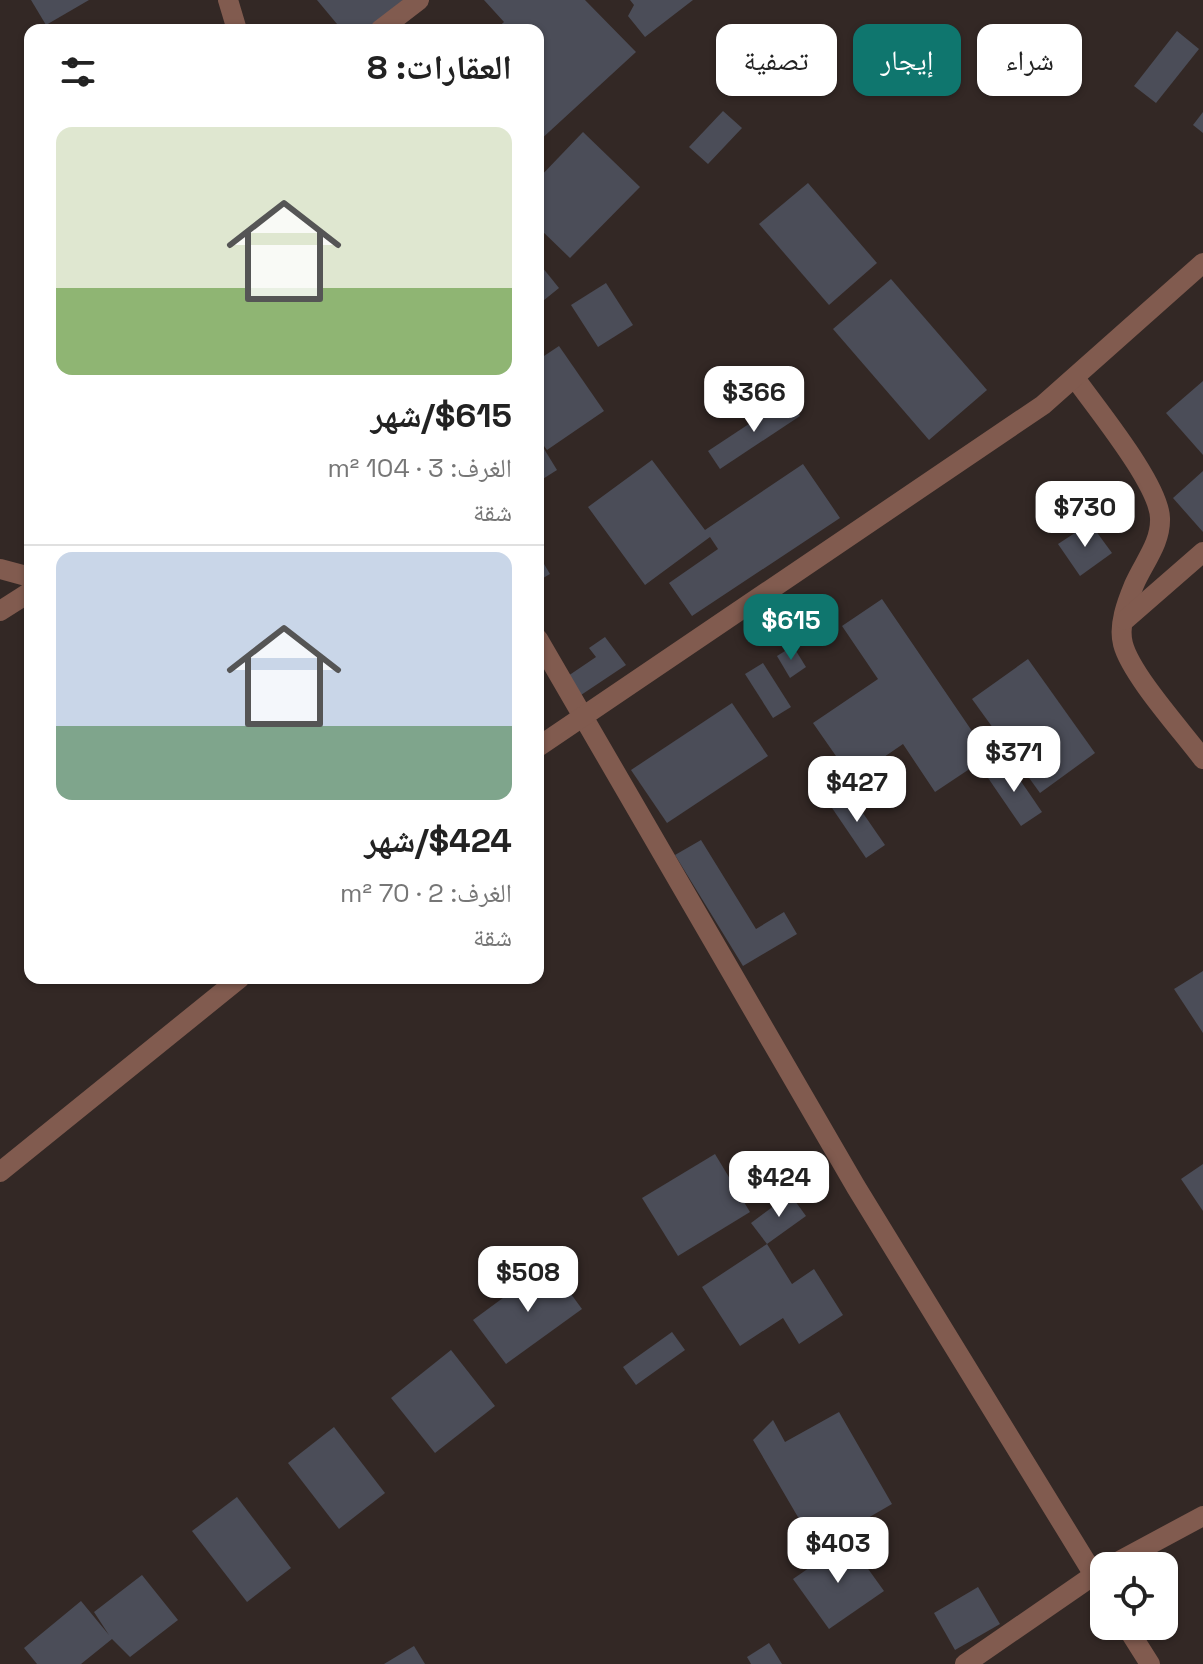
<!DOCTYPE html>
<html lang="ar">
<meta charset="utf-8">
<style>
:root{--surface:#fff;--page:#f6f6f6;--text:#222;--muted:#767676;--line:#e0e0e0;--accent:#0f766e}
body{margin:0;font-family:"Space Grotesk","Noto Naskh Arabic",sans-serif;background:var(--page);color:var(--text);direction:rtl;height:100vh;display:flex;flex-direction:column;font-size:30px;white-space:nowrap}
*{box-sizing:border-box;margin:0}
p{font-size:26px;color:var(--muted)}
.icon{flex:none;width:44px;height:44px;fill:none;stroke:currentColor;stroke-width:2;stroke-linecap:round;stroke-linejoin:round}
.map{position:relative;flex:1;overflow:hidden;direction:ltr}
.side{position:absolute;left:24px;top:24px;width:520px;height:960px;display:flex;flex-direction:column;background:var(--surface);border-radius:16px;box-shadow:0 2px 6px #0004;direction:rtl}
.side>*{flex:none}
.banner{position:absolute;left:568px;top:24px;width:514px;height:72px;direction:rtl;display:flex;gap:16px}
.fabs{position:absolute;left:1090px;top:1552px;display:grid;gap:16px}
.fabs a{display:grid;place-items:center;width:88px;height:88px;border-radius:16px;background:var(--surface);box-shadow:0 2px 6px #0004;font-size:40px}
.price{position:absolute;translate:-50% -68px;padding:0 18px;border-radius:16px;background:#fff;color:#222;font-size:26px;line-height:52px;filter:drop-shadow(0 2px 4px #0008)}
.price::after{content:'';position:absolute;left:50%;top:48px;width:24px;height:18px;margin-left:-12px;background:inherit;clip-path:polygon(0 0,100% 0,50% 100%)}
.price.active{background:var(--accent);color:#fff}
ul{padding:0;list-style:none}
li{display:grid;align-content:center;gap:16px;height:424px;padding:0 32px}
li+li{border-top:2px solid var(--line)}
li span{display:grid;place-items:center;height:248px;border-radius:16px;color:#555}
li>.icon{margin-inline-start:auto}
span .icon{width:144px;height:144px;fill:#fffc;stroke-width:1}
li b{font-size:34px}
h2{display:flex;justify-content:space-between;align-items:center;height:96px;padding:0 32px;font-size:34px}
.tag{padding:0 28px;border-radius:16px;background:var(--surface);box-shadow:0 2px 6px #0004;font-size:28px;line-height:72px}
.tag.active{background:var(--accent);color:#fff}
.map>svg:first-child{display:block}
.building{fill:#4b4d58}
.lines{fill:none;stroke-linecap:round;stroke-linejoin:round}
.minor{stroke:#815b4f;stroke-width:20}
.tertiary{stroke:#815b4f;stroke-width:20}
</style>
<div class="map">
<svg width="1203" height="1664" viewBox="0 0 1203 1664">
<rect width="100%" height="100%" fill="#332825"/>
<g class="building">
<path d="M31,0H89L46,25Z"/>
<path d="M317,0H403L368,30H342Z"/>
<path d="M484,0H585L636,52L538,142V30H495L504,22Z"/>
<path d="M630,0H693L645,37L628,16L634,5Z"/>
<path d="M1177,31L1199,49L1156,103L1134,86Z"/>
<path d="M723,111L742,128L708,164L689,147Z"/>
<path d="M1203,112V133L1193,125Z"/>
<path d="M583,132L640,187L570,258L538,227V179Z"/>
<path d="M808,183L877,263L829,305L759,224Z"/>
<path d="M538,262L559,288L538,305Z"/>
<path d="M891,279L987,390L929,440L833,329Z"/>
<path d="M606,283L633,325L598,347L571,305Z"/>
<path d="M559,346L604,411L547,450L538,438V360Z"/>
<path d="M1203,381V455L1166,413Z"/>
<path d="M788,398L800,416L720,469L708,451Z"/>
<path d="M538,439L557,470L538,482Z"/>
<path d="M652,460L705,530L803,464L840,518L692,616L669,583L718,549L710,537L645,585L588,507Z"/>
<path d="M1203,471V532L1173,498Z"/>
<path d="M1090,523L1112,553L1080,576L1058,544Z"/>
<path d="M538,554L550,574L538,581Z"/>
<path d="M882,599L989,756L935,792L903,744L852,779L813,723L878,679L842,626Z"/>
<path d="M605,637L626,665L581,695L568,676L596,657L589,648Z"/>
<path d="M793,646L806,667L790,678L777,656Z"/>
<path d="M1028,659L1095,753L1040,793L972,699Z"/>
<path d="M763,663L791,707L773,718L745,674Z"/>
<path d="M732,703L768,756L667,823L631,770Z"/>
<path d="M1007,761L1042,812L1021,826L986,775Z"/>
<path d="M847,790L885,845L866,858L828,802Z"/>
<path d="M701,840L756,929L784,912L797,934L743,966L675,855Z"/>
<path d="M1203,971V1033L1174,989Z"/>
<path d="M715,1154L750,1212L678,1256L642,1198Z"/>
<path d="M1203,1164V1211L1181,1179Z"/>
<path d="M790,1194L806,1216L767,1244L751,1223Z"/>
<path d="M767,1244L792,1284L814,1269L843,1315L799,1344L783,1318L740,1346L702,1287Z"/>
<path d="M549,1264L582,1309L506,1364L473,1320Z"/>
<path d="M672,1332L685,1350L636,1385L623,1367Z"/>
<path d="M451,1350L495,1406L435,1453L391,1398Z"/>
<path d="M839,1412L892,1504L816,1548L753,1440L773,1420L785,1442Z"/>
<path d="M334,1427L385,1493L339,1529L288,1463Z"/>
<path d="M237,1497L291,1568L247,1602L192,1531Z"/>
<path d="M848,1541L884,1591L829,1629L793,1579Z"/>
<path d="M142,1575L178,1620L130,1657L112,1639L81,1664H37L24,1648L81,1601L109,1635L94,1612Z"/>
<path d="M978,1587L1000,1624L955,1650L934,1613Z"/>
<path d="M769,1643L782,1664H751L747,1657Z"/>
<path d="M414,1646L425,1664H384Z"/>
</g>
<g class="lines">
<g class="minor">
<path d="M228,0L237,30"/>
<path d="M380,30L419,0"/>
<path d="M1075,378C1096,408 1159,484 1160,518C1161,543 1144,562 1134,585C1127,602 1118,625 1123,644C1131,675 1183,732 1203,759"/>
<path d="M0,569L30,577"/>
<path d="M0,611L30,592"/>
<path d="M1125,620L1203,552"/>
<path d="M538,639L856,1187L1094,1575L1104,1569"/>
<path d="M1110,1566L1203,1516"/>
<path d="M1126,1626L1150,1664"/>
<path d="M965,1664L1094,1575L1104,1592"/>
</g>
<g class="tertiary">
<path d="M538,747L1043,405L1203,263"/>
<path d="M0,1172L240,978"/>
</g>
</g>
</svg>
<div class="fabs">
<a><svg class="icon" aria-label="locate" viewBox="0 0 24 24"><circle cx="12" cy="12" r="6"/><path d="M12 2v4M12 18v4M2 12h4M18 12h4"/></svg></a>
</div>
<b class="price" style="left:754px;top:434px">$366</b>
<b class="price" style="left:1085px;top:549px">$730</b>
<b class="price active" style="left:791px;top:662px">$615</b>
<b class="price" style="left:1014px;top:794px">$371</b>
<b class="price" style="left:857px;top:824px">$427</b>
<b class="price" style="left:779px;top:1219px">$424</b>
<b class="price" style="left:528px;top:1314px">$508</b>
<b class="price" style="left:838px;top:1585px">$403</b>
<div class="banner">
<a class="tag">شراء</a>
<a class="tag active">إيجار</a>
<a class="tag">تصفية</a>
</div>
<section class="side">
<h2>العقارات: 8<svg class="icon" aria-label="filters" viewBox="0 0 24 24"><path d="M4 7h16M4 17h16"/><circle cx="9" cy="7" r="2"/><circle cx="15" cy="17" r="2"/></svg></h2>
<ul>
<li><span style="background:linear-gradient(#dfe7d0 65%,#8fb573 0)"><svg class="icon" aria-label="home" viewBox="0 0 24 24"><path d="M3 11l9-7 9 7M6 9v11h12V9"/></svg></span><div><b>$615/شهر</b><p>الغرف: 3 · 104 m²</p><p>شقة</p></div></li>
<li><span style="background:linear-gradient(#c9d6e8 70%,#7fa58c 0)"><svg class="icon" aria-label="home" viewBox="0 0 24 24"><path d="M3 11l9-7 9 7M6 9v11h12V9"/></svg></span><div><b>$424/شهر</b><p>الغرف: 2 · 70 m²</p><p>شقة</p></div></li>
</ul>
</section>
</div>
